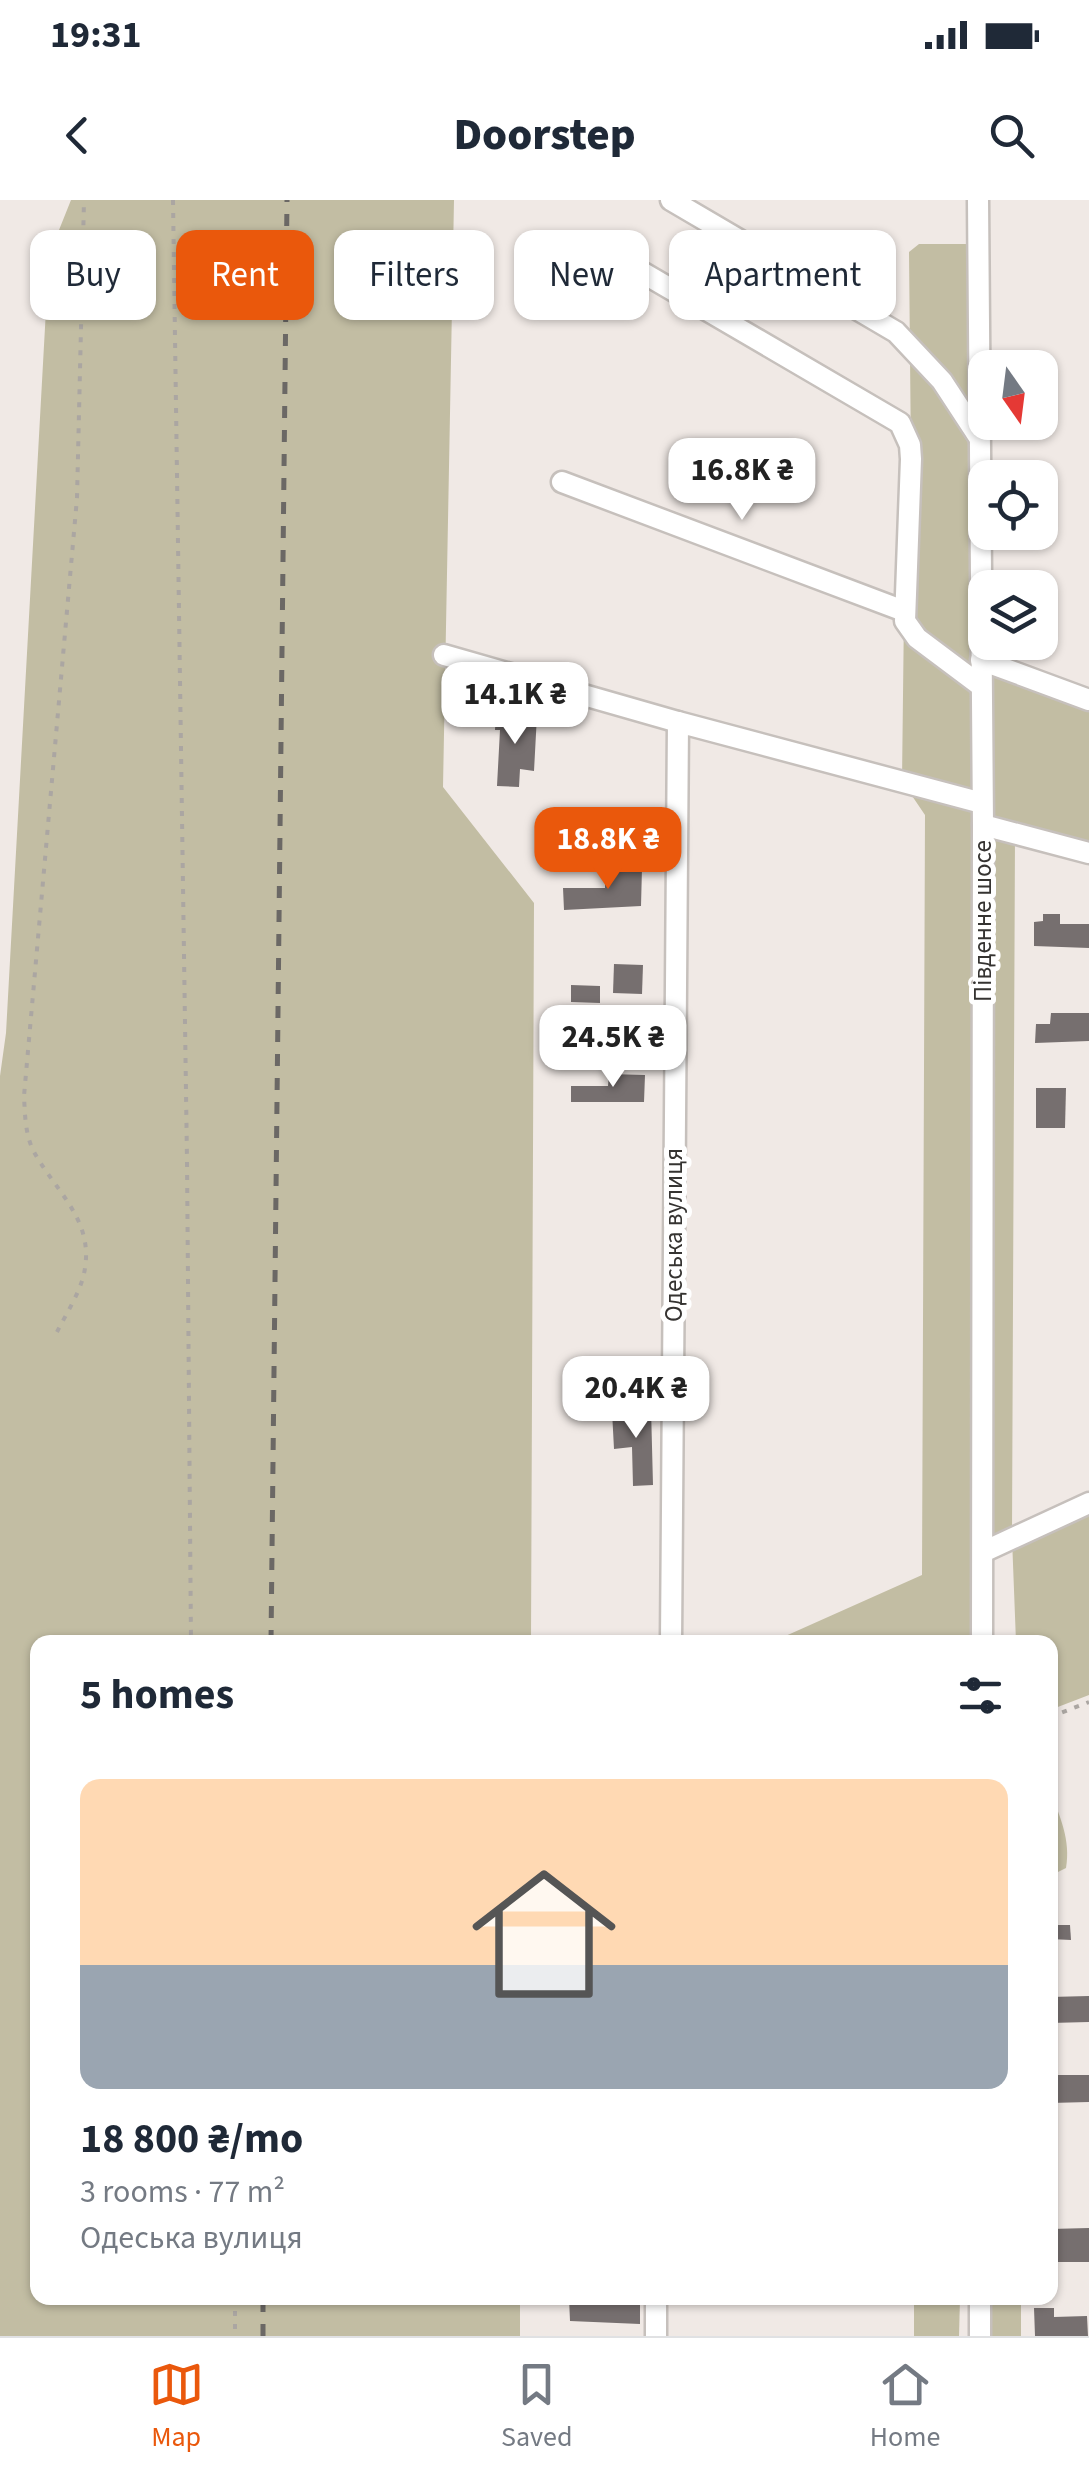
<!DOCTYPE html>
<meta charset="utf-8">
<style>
:root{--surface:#fff;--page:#f6f6f7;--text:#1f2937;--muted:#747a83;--line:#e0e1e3;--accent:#ea580c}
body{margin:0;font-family:"Source Sans 3",sans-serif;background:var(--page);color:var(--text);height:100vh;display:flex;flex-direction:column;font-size:38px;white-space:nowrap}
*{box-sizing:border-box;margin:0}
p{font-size:32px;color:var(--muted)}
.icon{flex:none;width:55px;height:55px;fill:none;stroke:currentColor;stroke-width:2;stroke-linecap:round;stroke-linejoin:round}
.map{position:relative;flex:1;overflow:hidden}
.drawer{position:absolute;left:30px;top:1435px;width:1028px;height:670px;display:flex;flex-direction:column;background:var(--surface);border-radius:20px;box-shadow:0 2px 8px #0004}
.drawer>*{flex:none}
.hud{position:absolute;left:30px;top:30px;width:1030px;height:90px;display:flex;gap:20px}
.needle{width:65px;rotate:166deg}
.controls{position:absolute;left:968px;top:150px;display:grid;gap:20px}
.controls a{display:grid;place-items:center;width:90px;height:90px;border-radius:20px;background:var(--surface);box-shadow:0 2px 8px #0004;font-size:50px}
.price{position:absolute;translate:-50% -85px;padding:0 22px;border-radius:20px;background:#fff;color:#222;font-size:32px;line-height:65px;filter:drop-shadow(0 2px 5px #0008)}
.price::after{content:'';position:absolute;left:50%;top:60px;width:30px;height:22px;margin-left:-15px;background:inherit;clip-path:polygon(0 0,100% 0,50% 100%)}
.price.on{background:var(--accent);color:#fff}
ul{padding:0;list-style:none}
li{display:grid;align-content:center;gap:20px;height:530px;padding:0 50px}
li+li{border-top:2px solid var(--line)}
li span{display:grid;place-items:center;height:310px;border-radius:20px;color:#555}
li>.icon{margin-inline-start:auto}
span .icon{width:180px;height:180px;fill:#fffc;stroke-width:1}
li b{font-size:42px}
h2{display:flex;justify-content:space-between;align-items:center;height:120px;padding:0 50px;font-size:42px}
.chip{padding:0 35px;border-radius:20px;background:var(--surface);box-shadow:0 2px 8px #0004;font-size:35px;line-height:90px}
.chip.on{background:var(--accent);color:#fff}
.status{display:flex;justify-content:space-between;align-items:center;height:70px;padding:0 50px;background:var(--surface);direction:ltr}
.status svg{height:28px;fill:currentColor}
header{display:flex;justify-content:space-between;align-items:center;height:130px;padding:0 50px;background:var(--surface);font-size:45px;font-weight:800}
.dock{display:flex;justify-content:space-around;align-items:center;height:140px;border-top:2px solid var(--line);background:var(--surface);font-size:28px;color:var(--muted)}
.dock a{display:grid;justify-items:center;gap:5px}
.dock .on{color:var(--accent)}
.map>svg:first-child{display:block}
.green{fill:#c2bda3}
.building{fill:#766f6f}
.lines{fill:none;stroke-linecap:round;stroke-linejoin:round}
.minor-casing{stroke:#c6c0bc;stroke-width:25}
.path{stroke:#aba6a2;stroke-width:4;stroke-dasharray:5 8;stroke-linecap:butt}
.minor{stroke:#fff;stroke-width:20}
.rail{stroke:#6b6865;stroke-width:5;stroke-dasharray:12 12;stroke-linecap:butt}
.labels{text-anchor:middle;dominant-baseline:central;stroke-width:10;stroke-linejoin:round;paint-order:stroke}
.street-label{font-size:25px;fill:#353331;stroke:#fff}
</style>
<div class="status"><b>19:31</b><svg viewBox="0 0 49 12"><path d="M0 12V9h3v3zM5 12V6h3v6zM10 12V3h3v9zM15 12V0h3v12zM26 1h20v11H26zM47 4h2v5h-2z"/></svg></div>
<header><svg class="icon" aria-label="back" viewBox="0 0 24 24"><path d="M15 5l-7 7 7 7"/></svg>Doorstep<svg class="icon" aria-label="search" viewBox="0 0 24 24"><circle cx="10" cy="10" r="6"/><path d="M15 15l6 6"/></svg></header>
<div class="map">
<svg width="1089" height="2136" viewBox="0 0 1089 2136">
<rect width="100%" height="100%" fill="#f0e9e5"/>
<g class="green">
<path d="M71,0H454L443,587L534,703L531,1442H38V2098H520V2136H0V876L6,833L49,55Z"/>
<path d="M919,44H978L981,460L1089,500V653L1015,635L1012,1336L1089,1303V1495L1050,1510V1442H1016L1012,1338L983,1352L982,1442H772L922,1375L925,615L902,581L904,411L911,259L909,52Z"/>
<path d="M1050,1591C1060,1616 1071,1641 1066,1668L1050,1676Z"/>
<path d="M914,2098H960L959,2136H914Z"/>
<path d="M989,2098H1021V2136H988Z"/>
</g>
<g class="building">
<path d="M485,487L500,493L492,514L477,509Z"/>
<path d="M496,513L537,515L534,571L520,569L519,587L497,586L500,530H495Z"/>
<path d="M605,668H642L641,706L564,710L563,688H605Z"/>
<path d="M1043,714H1060V724H1089V748L1034,746V722L1043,721Z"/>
<path d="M614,764L643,765L642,794L613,793Z"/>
<path d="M571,785L600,786V803L571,802Z"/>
<path d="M1051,813H1089V841L1035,843L1036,824H1050Z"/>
<path d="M609,874L645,875L644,902H571V886H608Z"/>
<path d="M1036,888H1066L1065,928H1036Z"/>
<path d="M651,1208L653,1285L633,1286L632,1247L614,1249L612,1211Z"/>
<path d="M1050,1725H1070L1071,1740L1050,1739Z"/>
<path d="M1089,1796V1822L1050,1823V1797Z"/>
<path d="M1050,1875H1089V1902L1050,1903Z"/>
<path d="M1089,2028V2062H1050V2029Z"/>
<path d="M569,2098H625V2104H640V2124L570,2121Z"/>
<path d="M1034,2108H1054V2117L1087,2116L1088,2136H1035Z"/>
</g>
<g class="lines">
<defs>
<g id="minor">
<path d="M671,0L896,132L942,181L978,236"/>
<path d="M978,0L983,625L982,1442"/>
<path d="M616,57L900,223L910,245L911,259L905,421L917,438L981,486"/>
<path d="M562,282L904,411"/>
<path d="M444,455L678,522"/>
<path d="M981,460L1089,500"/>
<path d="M983,625L1089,653"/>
<path d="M983,1352L1089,1303"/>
<path d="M671,1442L678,522L982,603"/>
<path d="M656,2136V2098"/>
<path d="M980,2136V2098"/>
</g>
</defs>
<use href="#minor" class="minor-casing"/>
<g class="path">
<path d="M173,0L187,960L191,1442"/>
<path d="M57,1132C67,1112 82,1090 85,1068C93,1018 54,990 33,950C25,933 25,914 24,896L77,298L84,0"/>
<path d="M1050,1517L1089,1502"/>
<path d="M235,2098V2136"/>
</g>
<use href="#minor" class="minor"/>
<g class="rail">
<path d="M271,1442L287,0"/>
<path d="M263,2136V2098"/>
</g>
</g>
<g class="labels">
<g class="street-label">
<text transform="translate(983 721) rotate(-90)">Південне шосе</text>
<text transform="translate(674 1035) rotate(-90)">Одеська вулиця</text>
</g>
</g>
</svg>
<div class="controls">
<a><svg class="needle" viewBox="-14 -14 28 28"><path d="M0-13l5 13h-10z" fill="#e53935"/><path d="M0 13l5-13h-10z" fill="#747a83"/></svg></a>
<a><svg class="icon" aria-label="locate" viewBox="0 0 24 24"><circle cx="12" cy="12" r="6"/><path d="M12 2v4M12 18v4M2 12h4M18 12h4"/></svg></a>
<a><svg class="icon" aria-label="layers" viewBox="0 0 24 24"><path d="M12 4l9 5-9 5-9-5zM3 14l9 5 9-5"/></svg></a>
</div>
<b class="price" style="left:742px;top:323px">16.8K ₴</b>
<b class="price" style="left:515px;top:547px">14.1K ₴</b>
<b class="price on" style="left:608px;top:692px">18.8K ₴</b>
<b class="price" style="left:613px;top:890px">24.5K ₴</b>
<b class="price" style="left:636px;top:1241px">20.4K ₴</b>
<div class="hud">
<a class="chip">Buy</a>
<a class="chip on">Rent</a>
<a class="chip">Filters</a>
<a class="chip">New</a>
<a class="chip">Apartment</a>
</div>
<section class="drawer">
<h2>5 homes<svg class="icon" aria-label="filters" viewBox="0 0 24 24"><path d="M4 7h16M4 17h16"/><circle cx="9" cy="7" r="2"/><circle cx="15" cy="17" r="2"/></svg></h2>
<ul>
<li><span style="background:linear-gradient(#ffd9b3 60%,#9aa5b1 0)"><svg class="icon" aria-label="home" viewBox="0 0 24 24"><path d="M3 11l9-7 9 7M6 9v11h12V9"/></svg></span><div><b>18 800 ₴/mo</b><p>3 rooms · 77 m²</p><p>Одеська вулиця</p></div></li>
</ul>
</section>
</div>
<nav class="dock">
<a class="on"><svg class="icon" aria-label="map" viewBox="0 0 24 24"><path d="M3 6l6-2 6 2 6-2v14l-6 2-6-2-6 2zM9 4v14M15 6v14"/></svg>Map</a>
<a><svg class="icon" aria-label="saved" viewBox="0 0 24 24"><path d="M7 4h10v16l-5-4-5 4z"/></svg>Saved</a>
<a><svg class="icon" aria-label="home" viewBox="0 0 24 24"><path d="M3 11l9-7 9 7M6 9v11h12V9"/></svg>Home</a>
</nav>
